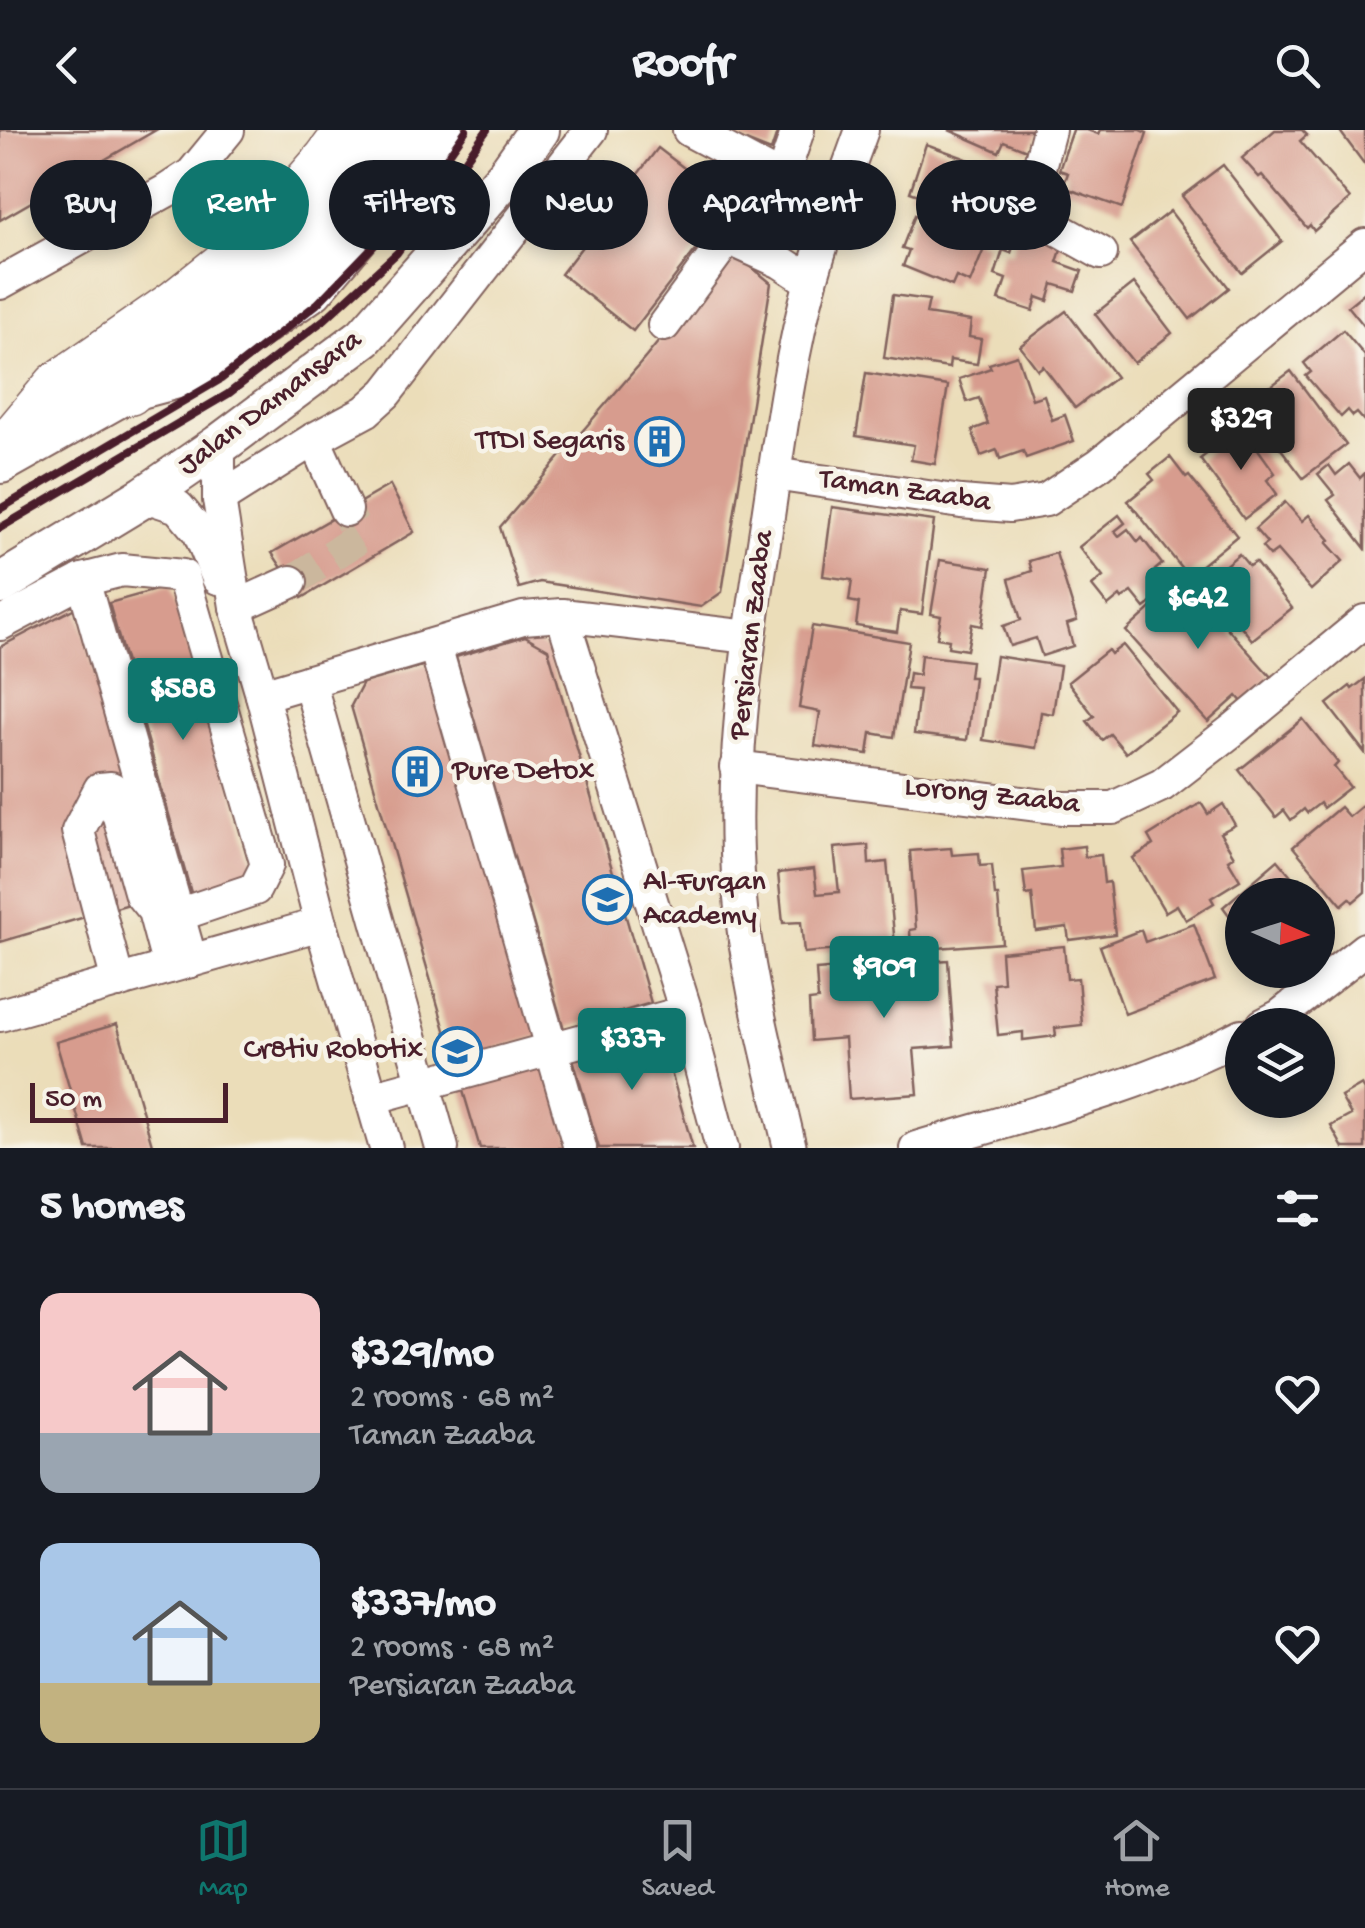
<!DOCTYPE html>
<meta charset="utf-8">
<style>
:root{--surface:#171b24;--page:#242831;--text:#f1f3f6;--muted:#9ea1a6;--line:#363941;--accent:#0f766e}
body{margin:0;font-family:"Gochi Hand",sans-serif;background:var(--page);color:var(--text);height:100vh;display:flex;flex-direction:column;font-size:38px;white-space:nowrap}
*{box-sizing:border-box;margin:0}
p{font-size:32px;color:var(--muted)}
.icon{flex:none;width:55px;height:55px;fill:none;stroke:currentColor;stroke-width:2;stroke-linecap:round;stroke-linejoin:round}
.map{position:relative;height:1018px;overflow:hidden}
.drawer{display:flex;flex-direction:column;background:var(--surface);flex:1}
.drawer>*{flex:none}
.hud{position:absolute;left:30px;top:30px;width:1305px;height:90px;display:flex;gap:20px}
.needle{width:65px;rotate:93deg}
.tools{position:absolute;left:1225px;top:748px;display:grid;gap:20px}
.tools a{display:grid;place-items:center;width:110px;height:110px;border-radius:50%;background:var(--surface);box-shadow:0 5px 15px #0003;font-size:50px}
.scale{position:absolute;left:30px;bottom:25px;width:198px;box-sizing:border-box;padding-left:10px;border:5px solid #4a1f2b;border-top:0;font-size:28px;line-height:35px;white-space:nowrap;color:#4a1f2b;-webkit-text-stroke:8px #f7f3e8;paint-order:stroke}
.price{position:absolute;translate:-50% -85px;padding:0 22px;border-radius:10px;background:var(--accent);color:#fff;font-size:32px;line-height:65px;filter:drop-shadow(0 2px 5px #0008)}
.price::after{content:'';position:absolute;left:50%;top:60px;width:30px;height:22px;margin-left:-15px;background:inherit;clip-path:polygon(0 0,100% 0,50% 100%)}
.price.on{background:#222;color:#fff}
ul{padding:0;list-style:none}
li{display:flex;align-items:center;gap:30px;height:250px;padding:0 40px}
li span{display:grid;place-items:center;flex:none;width:280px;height:200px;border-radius:20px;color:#555}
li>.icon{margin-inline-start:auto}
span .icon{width:120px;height:120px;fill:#fffc;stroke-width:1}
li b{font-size:42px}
h2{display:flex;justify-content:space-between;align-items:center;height:120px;padding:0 40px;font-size:42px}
.tag{padding:0 35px;border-radius:45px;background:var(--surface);box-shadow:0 5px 15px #0003;font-size:35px;line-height:90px}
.tag.on{background:var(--accent);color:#fff}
header{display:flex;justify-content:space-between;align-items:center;height:130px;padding:0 40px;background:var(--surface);font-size:45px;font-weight:800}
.dock{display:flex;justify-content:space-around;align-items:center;height:140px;border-top:2px solid var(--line);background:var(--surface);font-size:28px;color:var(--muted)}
.dock a{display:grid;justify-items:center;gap:5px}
.dock .on{color:var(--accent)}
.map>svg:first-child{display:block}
.building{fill:#d79c8e}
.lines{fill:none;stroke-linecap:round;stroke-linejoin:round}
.minor-tunnel{stroke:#cbb79d;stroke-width:32;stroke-dasharray:32 16;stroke-linecap:butt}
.minor-casing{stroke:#82625d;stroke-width:36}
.major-casing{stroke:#82625d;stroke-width:44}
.highway-casing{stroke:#82625d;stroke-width:51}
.minor{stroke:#fff;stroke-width:32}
.major{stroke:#fff;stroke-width:40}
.highway{stroke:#fff;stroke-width:48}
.rail{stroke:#4a1f2b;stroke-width:8}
.labels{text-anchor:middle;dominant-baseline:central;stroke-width:9;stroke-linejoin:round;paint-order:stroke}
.street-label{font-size:30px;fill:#4a1f2b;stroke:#f7f3e8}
.poi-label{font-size:30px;fill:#4a1f2b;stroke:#f7f3e8;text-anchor:end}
</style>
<header><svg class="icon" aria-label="back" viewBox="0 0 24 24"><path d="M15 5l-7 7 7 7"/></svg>Roofr<svg class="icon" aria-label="search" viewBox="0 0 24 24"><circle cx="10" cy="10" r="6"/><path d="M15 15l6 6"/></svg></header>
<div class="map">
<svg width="1365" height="1018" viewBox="0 0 1365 1018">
<rect width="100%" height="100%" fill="#f7f3e8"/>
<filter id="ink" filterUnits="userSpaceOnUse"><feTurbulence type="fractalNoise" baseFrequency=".01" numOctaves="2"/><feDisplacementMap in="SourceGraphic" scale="20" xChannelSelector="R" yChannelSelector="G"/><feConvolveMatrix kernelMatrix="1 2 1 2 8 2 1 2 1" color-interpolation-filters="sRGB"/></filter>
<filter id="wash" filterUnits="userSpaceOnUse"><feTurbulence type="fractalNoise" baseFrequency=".0048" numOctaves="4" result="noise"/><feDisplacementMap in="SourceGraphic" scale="40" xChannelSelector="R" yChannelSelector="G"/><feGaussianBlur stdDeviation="2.25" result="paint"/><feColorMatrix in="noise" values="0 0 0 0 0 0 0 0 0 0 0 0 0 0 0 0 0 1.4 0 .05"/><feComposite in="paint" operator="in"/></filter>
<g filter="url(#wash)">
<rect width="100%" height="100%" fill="#ebddb9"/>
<g id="blocks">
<g class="building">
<path d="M0,0H156L0,90Z"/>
<path d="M718,0H778L771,21Z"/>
<path d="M949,0H1038L1029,21L1004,11L999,22Z"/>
<path d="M1073,0H1087L1098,4L1100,0H1140L1147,3L1122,78L1063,57L1068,43L1059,40Z"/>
<path d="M1275,0H1302L1307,5L1300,11L1350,69L1314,101L1310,95L1307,98L1262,45L1259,47L1242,28Z"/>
<path d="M1339,0H1365V35Z"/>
<path d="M926,14L1016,47L999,94L910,62Z"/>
<path d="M658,18L731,74L633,201L561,144Z"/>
<path d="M1223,35L1282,111L1242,143L1182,66Z"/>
<path d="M925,80L979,102L975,110L986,114L970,153L956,147L952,156L903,136L909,120L902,118L915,85L922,88Z"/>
<path d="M1170,81L1229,158L1190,189L1130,112Z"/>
<path d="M1022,89L1042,96L1064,111L1057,132L1082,141L1075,161L1053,154L1048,171L1037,167L1033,181L999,170L1006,149L995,145L1003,120L1011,123Z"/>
<path d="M732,121L771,153L722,462L701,477L540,452L519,458L500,397L646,227Z"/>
<path d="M1134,153L1172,203L1134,233L1095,184Z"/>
<path d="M1365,162V197L1348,176Z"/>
<path d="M893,165L929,170L926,184L971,191L969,207L981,209L977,234L950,230L949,238L884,228Z"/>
<path d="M1066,181L1116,247L1075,278L1043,236L1038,240L1020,216Z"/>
<path d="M1343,200L1365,226V292L1357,283L1353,286L1348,280L1341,287L1306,246L1311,242L1304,233Z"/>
<path d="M1017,225L1032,269L1044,265L1052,290L1065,285L1074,311L1026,328L1023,321L1000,329L997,320L981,326L972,300L988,294L979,268L967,272L959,249L991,238L989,234Z"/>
<path d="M1291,241L1346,315L1303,348L1247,274Z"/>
<path d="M866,243L948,256L935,334L911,330L914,315L856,306Z"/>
<path d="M1238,300L1246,311L1250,308L1275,343L1267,350L1277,364L1244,389L1200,329Z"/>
<path d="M1170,327L1186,348L1189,346L1237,406L1188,446L1128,371L1154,350L1149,344Z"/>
<path d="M1349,334L1360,348L1365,343V418L1328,370L1335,365L1318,344L1329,335L1336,345Z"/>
<path d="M390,355L414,402L302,468L272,423Z"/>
<path d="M1285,372L1302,391L1309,385L1330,410L1327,413L1343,431L1311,460L1277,421L1270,426L1262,417L1267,413L1255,399Z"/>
<path d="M832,377L934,391L922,484L900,481L897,502L856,496L859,473L849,471L852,450L823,446Z"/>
<path d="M1119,385L1125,393L1115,401L1119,406L1128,399L1138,412L1142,408L1162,434L1155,440L1164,452L1158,456L1164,463L1145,478L1132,462L1122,469L1120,466L1108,476L1092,456L1103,447L1079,417Z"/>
<path d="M1056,423L1077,491L1067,494L1073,516L1042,526L1036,508L1010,516L1003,496L1021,490L1009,449L1032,441L1029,431Z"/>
<path d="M1239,424L1249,436L1255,432L1292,478L1252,510L1215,463L1221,458L1211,447Z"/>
<path d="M940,430L991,438L982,496L972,494L967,520L948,517L949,510L937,508L941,486L931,484Z"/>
<path d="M1183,449L1271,547L1243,573L1237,566L1208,592L1126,501Z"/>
<path d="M170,456L256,735L251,749L192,766L109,473Z"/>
<path d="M77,477L160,765L0,812V517Z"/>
<path d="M812,496L909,512L894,607L871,603L868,624L815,616L820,582L799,578Z"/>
<path d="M525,506L548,519L651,873L564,899L456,527Z"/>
<path d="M1123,515L1177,582L1126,623L1110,604L1102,610L1087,591L1094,586L1068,552L1108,520L1111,524Z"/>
<path d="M921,525L971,531L969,547H974L967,610L914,604L919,560L907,559L909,543L919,545Z"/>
<path d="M996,526L1060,536L1053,584L1041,582L1036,618L983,610Z"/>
<path d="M433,533L541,906L454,931L351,576L363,553Z"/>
<path d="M1365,549V623L1327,574L1350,556L1352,559Z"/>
<path d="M1303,589L1338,633L1334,637L1350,657L1323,678L1320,673L1307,683L1304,679L1291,690L1284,680L1276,687L1239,640Z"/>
<path d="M1201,673L1208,684L1223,674L1235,695L1220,703L1234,726L1228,730L1240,750L1211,768L1214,773L1186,790L1177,775L1165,782L1133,728L1153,715L1148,706Z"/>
<path d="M1362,676L1365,679V762L1353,772L1350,768L1342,775L1293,717L1340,677L1349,687Z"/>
<path d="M868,715L869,734L887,732L895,815L804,823L801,792L783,793L778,743L814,739L817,764L839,762L834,718Z"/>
<path d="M1084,716L1085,727L1101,725L1104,753L1109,752L1115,804L1069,810L1067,797L1036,801L1032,764L1026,765L1023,741L1061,737L1059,719Z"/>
<path d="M951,718L952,725L979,723L980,736L992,735L995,766H998L1002,813L911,820L910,800L916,799L910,721Z"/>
<path d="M1278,730L1307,765H1242V815L1229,798L1235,793L1223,777Z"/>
<path d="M1194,794L1215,850L1125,884L1100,816L1141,800L1145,812Z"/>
<path d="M1064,816L1067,849L1078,848L1082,895L1055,898L1056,906L1023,910V902L998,905L993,853L1003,852L1001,822Z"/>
<path d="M948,830L954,916L914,919L918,964L849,969L845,908L811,911L809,871L818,870L816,840Z"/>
<path d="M117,894L153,1018H87L56,912Z"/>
<path d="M658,897L693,1018H599L571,922Z"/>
<path d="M548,929L574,1018H480L461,954Z"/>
<path d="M1362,955L1365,960V1018H1343L1331,996L1351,985L1341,967Z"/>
</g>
</g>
</g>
<g filter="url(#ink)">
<use href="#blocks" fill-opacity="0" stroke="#82625d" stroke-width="2.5"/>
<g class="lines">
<path class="minor-tunnel" d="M291,452L359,408L346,380"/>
<defs>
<g id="minor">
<path d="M689,0L834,77"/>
<path d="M1049,0L1031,67L1056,98L1101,123"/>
<path d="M781,50L798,0"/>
<path d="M0,153L166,61L192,44L228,0"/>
<path d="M664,195L728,108L781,132L810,151"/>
<path d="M314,309L346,380"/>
<path d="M219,315V369L236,477L262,565L321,794L386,1018"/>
<path d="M774,344L961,372L1010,376L1046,370L1100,334L1365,115"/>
<path d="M145,366L178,377L199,402L218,448"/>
<path d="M219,369L314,309L366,281L386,263L591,0"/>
<path d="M83,450L191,831"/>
<path d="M236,477L291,452"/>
<path d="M562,485L686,882L722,1018"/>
<path d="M0,494L83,450L122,440L183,446L267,735L255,759L178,785"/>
<path d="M435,516L580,1018"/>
<path d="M309,551L442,1018"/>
<path d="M262,565L523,488L562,485L749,507"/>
<path d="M736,637L1061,678H1113L1162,655L1233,600L1365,491"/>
<path d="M118,852L78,701L100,659L111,658L141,765L154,781L169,837"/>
<path d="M0,885L321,794"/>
<path d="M1263,895L1280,886L1365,819"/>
<path d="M371,968L686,882"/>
<path d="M790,1018C770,932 746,846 739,758C730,644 745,531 763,419C777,330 787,238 811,151C825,99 844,50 862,0"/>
<path d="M916,1018C1026,985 1140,958 1242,905"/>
</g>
<g id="major">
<path d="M1,333L129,261L189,245L313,160L419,35L443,0"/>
<path d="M0,454L145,366L219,315L364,207L507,45L539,0"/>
</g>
<g id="highway">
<path d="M129,261L170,220L288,136L389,23L405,0"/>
<path d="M0,325L58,256L176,174L264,104L328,30L350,0"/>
</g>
</defs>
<use href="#minor" class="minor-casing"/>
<use href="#major" class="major-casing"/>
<use href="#highway" class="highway-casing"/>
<use href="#minor" class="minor"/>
<use href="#major" class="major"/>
<use href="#highway" class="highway"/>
<g class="rail">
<path d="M0,379L221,249L317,174L385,104L438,40L466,0"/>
<path d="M0,398L228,264L325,189L397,123L487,0"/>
</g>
</g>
</g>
<defs>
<symbol id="building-ring" viewBox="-11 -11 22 22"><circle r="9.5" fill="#f7f3e8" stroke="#1f6fb2" stroke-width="1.5"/><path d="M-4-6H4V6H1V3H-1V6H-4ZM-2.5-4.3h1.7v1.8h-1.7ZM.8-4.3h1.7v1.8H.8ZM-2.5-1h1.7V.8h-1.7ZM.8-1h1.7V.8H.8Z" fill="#1f6fb2"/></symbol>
<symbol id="school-ring" viewBox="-11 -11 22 22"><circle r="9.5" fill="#f7f3e8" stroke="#1f6fb2" stroke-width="1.5"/><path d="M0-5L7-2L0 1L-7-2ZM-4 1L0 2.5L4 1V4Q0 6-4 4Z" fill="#1f6fb2"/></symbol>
</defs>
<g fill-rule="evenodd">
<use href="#building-ring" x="632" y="284" width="55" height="55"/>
<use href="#building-ring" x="390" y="614" width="55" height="55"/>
<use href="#school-ring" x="580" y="742" width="55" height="55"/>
<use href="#school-ring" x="430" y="894" width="55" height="55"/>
</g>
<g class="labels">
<g class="street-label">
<text transform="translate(271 274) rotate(-37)">Jalan Damansara</text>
<text transform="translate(905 362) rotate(8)">Taman Zaaba</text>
<text transform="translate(753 505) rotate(-83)">Persiaran Zaaba</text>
<text transform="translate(992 667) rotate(6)">Lorong Zaaba</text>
</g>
<g class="poi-label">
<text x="624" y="312">TTDI Segaris</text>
<text x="452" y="642" text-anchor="start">Pure Detox</text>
<text x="643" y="753" text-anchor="start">Al-Furqan<tspan x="643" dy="34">Academy</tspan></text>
<text x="423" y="921">Cr8tiv Robotix</text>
</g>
</g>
</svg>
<div class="tools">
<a><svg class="needle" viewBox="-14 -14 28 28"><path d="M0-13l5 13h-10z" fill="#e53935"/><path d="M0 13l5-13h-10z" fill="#9ea1a6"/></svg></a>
<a><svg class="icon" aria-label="layers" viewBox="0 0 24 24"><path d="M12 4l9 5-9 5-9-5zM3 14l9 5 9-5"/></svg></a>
</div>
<div class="scale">50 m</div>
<b class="price on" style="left:1241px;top:343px">$329</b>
<b class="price" style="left:1198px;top:522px">$642</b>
<b class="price" style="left:183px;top:613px">$588</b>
<b class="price" style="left:884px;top:891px">$909</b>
<b class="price" style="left:632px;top:963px">$337</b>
<div class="hud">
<a class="tag">Buy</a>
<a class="tag on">Rent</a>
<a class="tag">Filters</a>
<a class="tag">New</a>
<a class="tag">Apartment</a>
<a class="tag">House</a>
</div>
</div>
<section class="drawer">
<h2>5 homes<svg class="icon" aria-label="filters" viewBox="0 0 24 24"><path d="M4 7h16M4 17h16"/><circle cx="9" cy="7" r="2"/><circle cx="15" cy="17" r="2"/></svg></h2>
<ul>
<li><span style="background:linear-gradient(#f6c9c9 70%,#9aa5b1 0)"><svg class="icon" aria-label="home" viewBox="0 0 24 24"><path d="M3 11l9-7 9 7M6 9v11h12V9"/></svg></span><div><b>$329/mo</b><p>2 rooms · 68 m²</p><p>Taman Zaaba</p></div><svg class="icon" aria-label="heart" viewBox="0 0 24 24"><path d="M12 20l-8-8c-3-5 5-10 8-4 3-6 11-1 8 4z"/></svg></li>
<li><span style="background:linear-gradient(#a9c7e8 70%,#c2b280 0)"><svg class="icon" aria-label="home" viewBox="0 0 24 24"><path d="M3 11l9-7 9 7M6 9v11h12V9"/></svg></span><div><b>$337/mo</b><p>2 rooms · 68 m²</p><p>Persiaran Zaaba</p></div><svg class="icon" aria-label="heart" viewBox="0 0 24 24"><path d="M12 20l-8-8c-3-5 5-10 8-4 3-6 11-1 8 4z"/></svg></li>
</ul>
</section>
<nav class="dock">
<a class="on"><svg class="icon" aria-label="map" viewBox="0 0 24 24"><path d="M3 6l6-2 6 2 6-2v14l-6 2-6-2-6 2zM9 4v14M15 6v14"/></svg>Map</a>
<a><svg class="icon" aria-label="saved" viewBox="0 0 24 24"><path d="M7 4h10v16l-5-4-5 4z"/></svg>Saved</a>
<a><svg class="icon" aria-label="home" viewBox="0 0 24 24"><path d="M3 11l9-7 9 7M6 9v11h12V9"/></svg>Home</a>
</nav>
